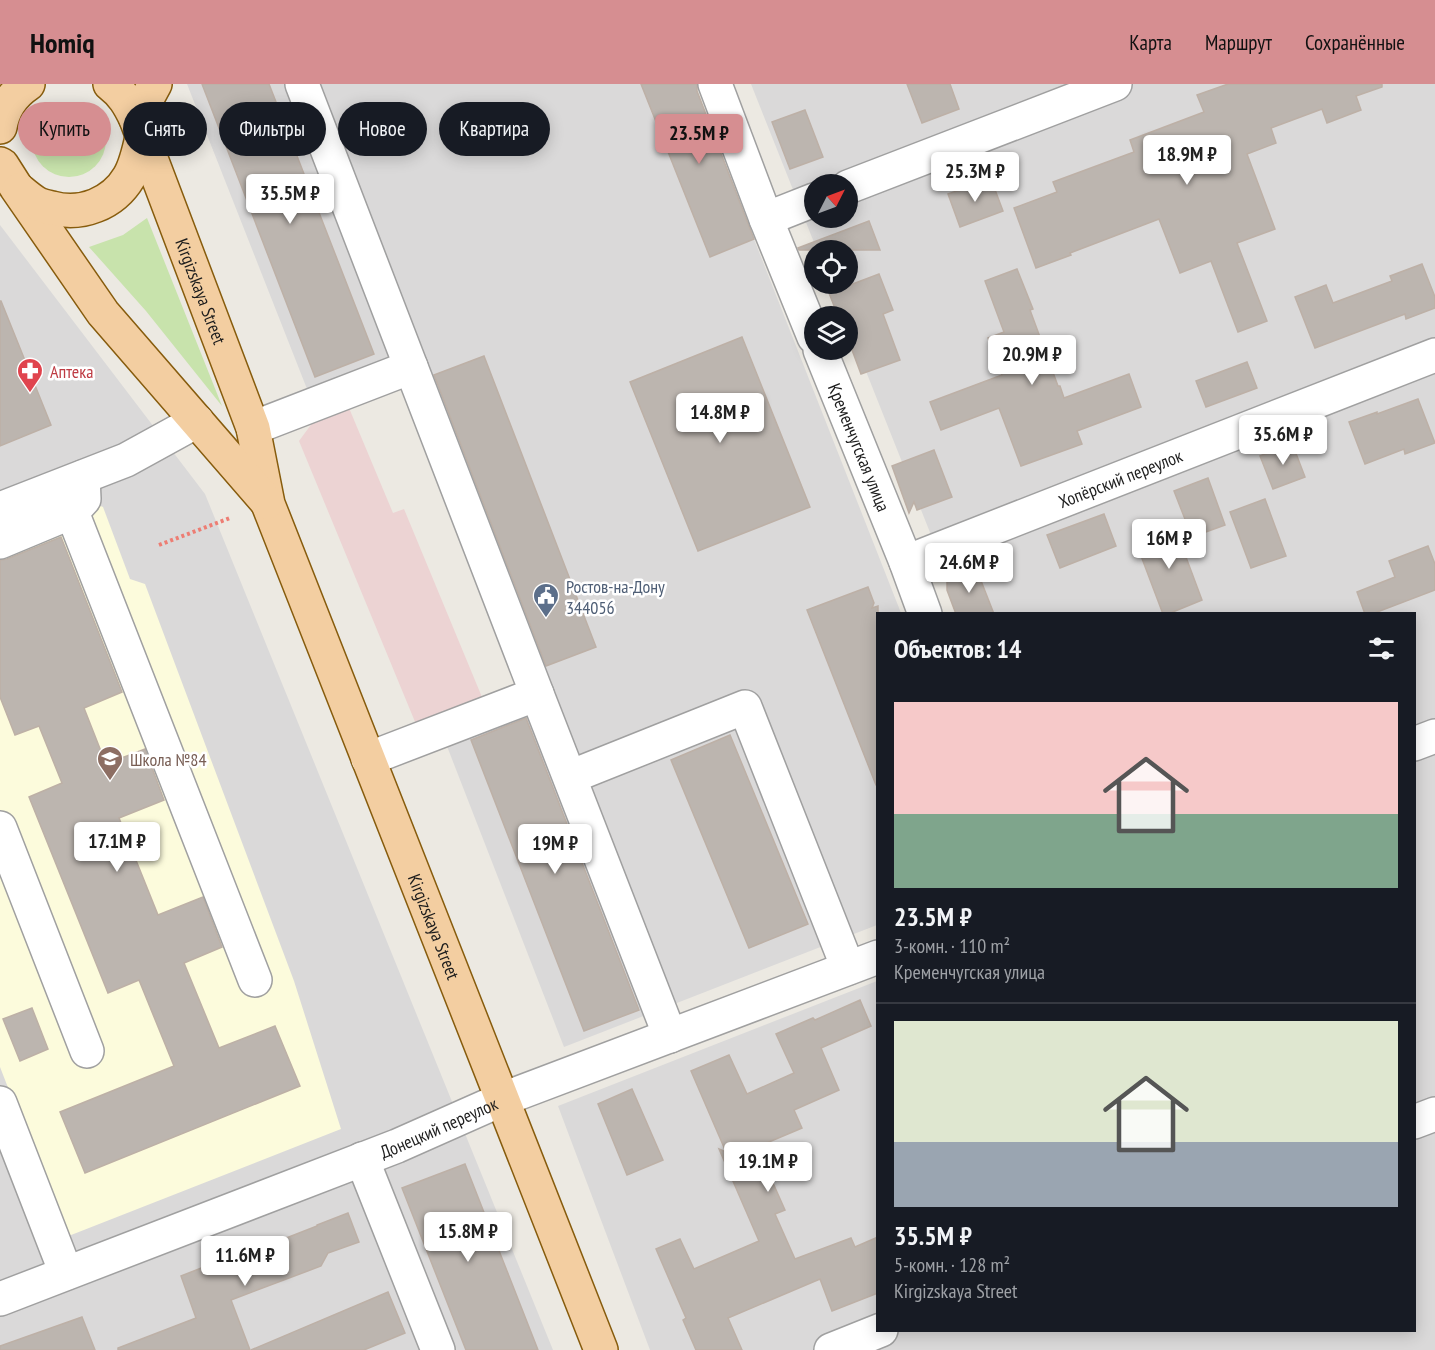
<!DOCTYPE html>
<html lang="ru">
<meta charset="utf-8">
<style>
:root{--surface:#171b24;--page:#20242c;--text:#f1f3f6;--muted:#9ea1a6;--line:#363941;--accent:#d68e91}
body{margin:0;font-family:"PT Sans Narrow",sans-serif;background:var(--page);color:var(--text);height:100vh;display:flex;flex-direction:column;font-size:22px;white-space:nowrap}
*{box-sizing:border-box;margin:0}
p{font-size:20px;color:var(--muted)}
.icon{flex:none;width:33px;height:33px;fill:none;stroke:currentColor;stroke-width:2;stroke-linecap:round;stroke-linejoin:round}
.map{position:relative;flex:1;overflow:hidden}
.side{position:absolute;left:876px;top:528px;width:540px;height:720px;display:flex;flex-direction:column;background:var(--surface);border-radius:0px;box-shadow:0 3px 15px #0003}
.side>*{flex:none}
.hud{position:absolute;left:18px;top:18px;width:570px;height:54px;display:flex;gap:12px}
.needle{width:39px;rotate:48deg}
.tools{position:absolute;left:804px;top:90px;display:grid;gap:12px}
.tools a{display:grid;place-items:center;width:54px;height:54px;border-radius:50%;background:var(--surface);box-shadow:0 3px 15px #0003;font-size:30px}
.price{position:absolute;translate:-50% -51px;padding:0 14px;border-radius:6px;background:#fff;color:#222;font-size:20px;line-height:39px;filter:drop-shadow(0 2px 3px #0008)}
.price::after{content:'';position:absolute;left:50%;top:36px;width:18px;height:14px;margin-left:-9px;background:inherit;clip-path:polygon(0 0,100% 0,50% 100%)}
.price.selected{background:var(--accent);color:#111}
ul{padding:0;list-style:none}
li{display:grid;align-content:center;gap:12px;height:318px;padding:0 18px}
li+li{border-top:2px solid var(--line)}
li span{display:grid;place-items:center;height:186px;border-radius:0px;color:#555}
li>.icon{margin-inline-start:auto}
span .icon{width:108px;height:108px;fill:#fffc;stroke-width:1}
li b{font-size:26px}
h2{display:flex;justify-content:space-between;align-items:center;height:72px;padding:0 18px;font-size:26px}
.chip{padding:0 21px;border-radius:27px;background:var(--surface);box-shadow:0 3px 15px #0003;font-size:21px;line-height:54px}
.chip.selected{background:var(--accent);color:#111}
header{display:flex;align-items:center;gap:36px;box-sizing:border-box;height:84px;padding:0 30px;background:var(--accent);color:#111}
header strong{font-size:28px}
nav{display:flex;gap:33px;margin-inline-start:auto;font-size:21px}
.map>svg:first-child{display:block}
.residential{fill:#dad9d9;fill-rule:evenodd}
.commercial{fill:#ecd3d3}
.education{fill:#fcfbdc}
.grass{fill:#c8e3ac}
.building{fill:#bcb5af;stroke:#bdb0a6;stroke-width:1.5}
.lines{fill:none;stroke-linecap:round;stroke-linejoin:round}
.minor-casing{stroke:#a0a0a0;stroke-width:36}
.major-casing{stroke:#875c0d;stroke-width:36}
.path{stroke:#ed7d73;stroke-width:4;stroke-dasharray:3 3;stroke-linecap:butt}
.minor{stroke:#fff;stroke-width:33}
.major{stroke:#f3cea1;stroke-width:33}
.labels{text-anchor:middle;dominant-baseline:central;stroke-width:5;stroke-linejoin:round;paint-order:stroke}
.street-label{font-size:18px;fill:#1c1c1c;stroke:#fff}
.health-label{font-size:18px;fill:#be3a42;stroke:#fff;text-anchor:start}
.service-label{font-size:18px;fill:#4e5e75;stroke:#fff;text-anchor:start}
.education-label{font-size:18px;fill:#785e54;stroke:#fff;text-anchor:start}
</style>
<header>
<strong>Homiq</strong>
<nav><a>Карта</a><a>Маршрут</a><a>Сохранённые</a></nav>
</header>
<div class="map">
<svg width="1435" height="1266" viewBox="0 0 1435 1266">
<rect width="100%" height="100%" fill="#ece9e2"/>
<g class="residential">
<path d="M187,0H693L901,529L878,530L877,841L564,963L443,652L528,619L394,277L309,310Z"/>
<path d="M751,0H1435V1266H650L558,1022L877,897L878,1246H1414V530L962,529L848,242V232H844L831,200H848V166H817ZM814,100H848V134H814Z"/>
<path d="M0,141L205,410L553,1266H0Z"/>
</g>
<path class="commercial" d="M349,324L393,429L404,425L484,618L418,645L299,357L313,338Z"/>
<path class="education" d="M71,410L103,423L130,495L145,500L294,897L341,1045L66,1153L0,983V437Z"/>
<g class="grass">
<circle cx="69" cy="56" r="37"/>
<path d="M147,134L222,322L146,227L89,163L123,151Z"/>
</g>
<g class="building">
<path d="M202,0H269L374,270L315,293Z"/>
<path d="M641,0H697V7L754,155L710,173Z"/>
<path d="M907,0H950L959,25L922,39Z"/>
<path d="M1228,0H1382V3L1356,12L1361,26L1327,39L1322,25L1271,44L1276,59L1247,70L1275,145L1237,159L1267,237L1238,248L1211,177L1180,189L1159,135L1070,169L1071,171L1036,184L1014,124L1057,108L1053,98L1134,68L1130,56L1204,28L1197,11Z"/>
<path d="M805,26L823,73L790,85L772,38Z"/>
<path d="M991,95L1003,127L960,143L948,110Z"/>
<path d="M869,137L880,166H799L798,164Z"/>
<path d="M1422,180L1435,213V224L1406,235L1405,230L1315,264L1295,213L1326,201L1333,219L1392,197L1390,192Z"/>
<path d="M1017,185L1033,225L1030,226L1058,302H1060L1064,314L1129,290L1141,323L1077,347L1082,360L1021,382L999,324L941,346L930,318L1002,291L988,254L1004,248L985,197Z"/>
<path d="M879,190L893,226L883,230L900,276L861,290L848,255V232H838L829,209Z"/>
<path d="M0,217H1L51,341L0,362Z"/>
<path d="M742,253L810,423L698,467L630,298Z"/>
<path d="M484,272L596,563L546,582L434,291Z"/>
<path d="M1247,278L1257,304L1206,323L1196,297Z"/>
<path d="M1418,315L1435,359L1405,370L1404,365L1365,380L1349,338L1377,328V330Z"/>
<path d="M1292,359L1305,393L1273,405L1260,372Z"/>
<path d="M934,366L952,413L917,426L914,418L909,429L892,382Z"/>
<path d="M1208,394L1225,441L1192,453L1174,407Z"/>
<path d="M1265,415L1286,472L1251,484L1230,428Z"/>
<path d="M1104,430L1116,462L1060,484L1047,451Z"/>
<path d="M1174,441L1202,516L1168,530H1163L1135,456Z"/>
<path d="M61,453L122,608L84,624L106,680L145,665L164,716L119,734L158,831L203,813L222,863L184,879L219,964L275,942L300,1002L85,1089L60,1028L174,982L139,896L108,909L29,713L62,699L39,642L15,651L0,613V476L7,475Z"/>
<path d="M1428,462L1435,480V506L1372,530H1365L1357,508L1395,493L1389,477Z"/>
<path d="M976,484L994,530H956L947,506V496Z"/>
<path d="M868,503L874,519L872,524L878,522V701H876L807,526Z"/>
<path d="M526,634L639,926L584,947L471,656Z"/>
<path d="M730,651L808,840L749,864L671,676Z"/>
<path d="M860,916L871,942L821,964L839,1006L794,1026L802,1044L757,1063L785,1126L775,1130L795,1175L851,1154L855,1163L878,1153V1209L832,1227L820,1195L728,1234L742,1266H696L683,1236L686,1234L656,1165L680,1155L694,1185L759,1157L719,1065L726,1068L691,987L729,971L747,1010L794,989L776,950L813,934L815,936Z"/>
<path d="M32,924L48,965L20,977L3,935Z"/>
<path d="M632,1005L663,1076L627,1091L598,1020Z"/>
<path d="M465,1080L538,1266H466L402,1104Z"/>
<path d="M348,1129L359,1158L328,1169L321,1182L231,1216L250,1266H118V1264L196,1234L181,1192L219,1177L220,1180L317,1142V1141Z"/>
<path d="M388,1208L405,1249L364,1266H251Z"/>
<path d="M82,1233L95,1266H0V1262Z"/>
</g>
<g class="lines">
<defs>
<g id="minor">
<path d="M302,0L411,283"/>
<path d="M715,0L766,135L814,253"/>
<path d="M848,103L1115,0"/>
<path d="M766,135L814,116"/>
<path id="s1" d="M820,266L906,478L925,530"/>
<path d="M253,344L411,283L537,610L368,675"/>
<path d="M83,393L84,415L72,428L255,896"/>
<path d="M0,425L126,376L197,337"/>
<path d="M0,458L72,428"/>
<path id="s2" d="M906,478L1435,271"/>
<path d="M537,610L670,952"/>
<path d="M1414,660L1435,652"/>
<path d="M570,693L745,623L848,884"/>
<path d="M0,744L87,967"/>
<path d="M0,1019L66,1189"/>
<path d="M1414,1038L1435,1030"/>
<path d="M362,1075L438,1266"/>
<path id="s3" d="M0,1215L397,1062L503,1015L878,873"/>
<path d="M831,1266L881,1246"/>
</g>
<g id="major">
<path id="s4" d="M110,0C123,10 129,20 136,35L253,344L268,420L601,1266"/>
<path d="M136,35L155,0"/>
<path d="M0,43C3,25 13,10 28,0"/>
<path d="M0,80L2,81L16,103L103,229L267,418"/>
<path d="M19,106C25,111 32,117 38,120C42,122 48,123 52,124C81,132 113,120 129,93C136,81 139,67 142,53"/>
</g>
</defs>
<use href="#minor" class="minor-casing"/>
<use href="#major" class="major-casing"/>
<path class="path" d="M159,461L230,434"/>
<use href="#minor" class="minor"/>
<use href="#major" class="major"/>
</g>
<defs>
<symbol id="pharmacy-pin" viewBox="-11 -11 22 30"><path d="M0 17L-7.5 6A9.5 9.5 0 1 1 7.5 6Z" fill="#e0444e" stroke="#fff"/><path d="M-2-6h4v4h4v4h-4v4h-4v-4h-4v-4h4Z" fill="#fff"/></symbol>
<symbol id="civic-pin" viewBox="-11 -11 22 30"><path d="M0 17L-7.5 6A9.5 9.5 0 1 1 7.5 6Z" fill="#5c6f8a" stroke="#fff"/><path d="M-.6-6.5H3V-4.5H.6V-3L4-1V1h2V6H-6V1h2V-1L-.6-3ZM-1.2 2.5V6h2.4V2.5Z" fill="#fff"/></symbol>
<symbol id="school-pin" viewBox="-11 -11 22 30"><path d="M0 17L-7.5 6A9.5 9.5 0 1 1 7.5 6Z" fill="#8d6e63" stroke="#fff"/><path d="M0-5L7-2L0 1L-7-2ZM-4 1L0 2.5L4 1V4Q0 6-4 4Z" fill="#fff"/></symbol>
</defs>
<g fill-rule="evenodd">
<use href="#pharmacy-pin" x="15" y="272" width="30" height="40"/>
<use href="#civic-pin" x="531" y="497" width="30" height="40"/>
<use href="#school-pin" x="95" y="660" width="30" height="40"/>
</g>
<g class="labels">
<g class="street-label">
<text stroke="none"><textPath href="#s4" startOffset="228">Kirgizskaya Street</textPath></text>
<text stroke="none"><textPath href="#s1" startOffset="105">Кременчугская улица</textPath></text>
<text stroke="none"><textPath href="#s2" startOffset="230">Хопёрский переулок</textPath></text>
<text stroke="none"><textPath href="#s4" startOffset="906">Kirgizskaya Street</textPath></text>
<text stroke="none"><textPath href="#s3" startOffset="471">Донецкий переулок</textPath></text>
</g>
<g class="health-label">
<text x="50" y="287">Аптека</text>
</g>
<g class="service-label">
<text x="566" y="502">Ростов-на-Дону<tspan x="566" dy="21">344056</tspan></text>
</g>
<g class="education-label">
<text x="130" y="675">Школа №84</text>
</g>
</g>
</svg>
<div class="tools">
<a><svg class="needle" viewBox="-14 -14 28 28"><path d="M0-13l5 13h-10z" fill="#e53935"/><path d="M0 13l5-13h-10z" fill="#9ea1a6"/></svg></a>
<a><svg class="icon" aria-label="locate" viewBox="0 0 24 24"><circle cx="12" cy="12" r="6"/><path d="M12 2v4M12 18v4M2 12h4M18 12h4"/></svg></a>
<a><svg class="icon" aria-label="layers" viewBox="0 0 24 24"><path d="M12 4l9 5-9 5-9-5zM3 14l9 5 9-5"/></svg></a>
</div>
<b class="price selected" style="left:699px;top:81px">23.5M ₽</b>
<b class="price" style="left:1187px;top:102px">18.9M ₽</b>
<b class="price" style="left:975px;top:119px">25.3M ₽</b>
<b class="price" style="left:290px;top:141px">35.5M ₽</b>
<b class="price" style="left:1032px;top:302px">20.9M ₽</b>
<b class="price" style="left:720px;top:360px">14.8M ₽</b>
<b class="price" style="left:1283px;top:382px">35.6M ₽</b>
<b class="price" style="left:1169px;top:486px">16M ₽</b>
<b class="price" style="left:969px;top:510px">24.6M ₽</b>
<b class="price" style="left:117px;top:789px">17.1M ₽</b>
<b class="price" style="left:555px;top:791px">19M ₽</b>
<b class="price" style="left:768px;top:1109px">19.1M ₽</b>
<b class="price" style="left:468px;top:1179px">15.8M ₽</b>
<b class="price" style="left:245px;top:1203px">11.6M ₽</b>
<div class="hud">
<a class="chip selected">Купить</a>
<a class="chip">Снять</a>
<a class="chip">Фильтры</a>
<a class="chip">Новое</a>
<a class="chip">Квартира</a>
</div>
<section class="side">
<h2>Объектов: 14<svg class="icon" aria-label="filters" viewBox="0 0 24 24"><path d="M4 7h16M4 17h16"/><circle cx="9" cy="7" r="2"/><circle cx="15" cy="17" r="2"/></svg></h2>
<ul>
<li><span style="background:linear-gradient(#f6c9c9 60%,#7fa58c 0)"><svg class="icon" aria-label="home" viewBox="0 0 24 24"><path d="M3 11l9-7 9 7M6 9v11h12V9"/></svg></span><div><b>23.5M ₽</b><p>3-комн. · 110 m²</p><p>Кременчугская улица</p></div></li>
<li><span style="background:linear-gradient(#dfe7d0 65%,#9aa5b1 0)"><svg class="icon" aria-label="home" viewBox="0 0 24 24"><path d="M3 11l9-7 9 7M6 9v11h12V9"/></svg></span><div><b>35.5M ₽</b><p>5-комн. · 128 m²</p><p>Kirgizskaya Street</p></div></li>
</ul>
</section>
</div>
